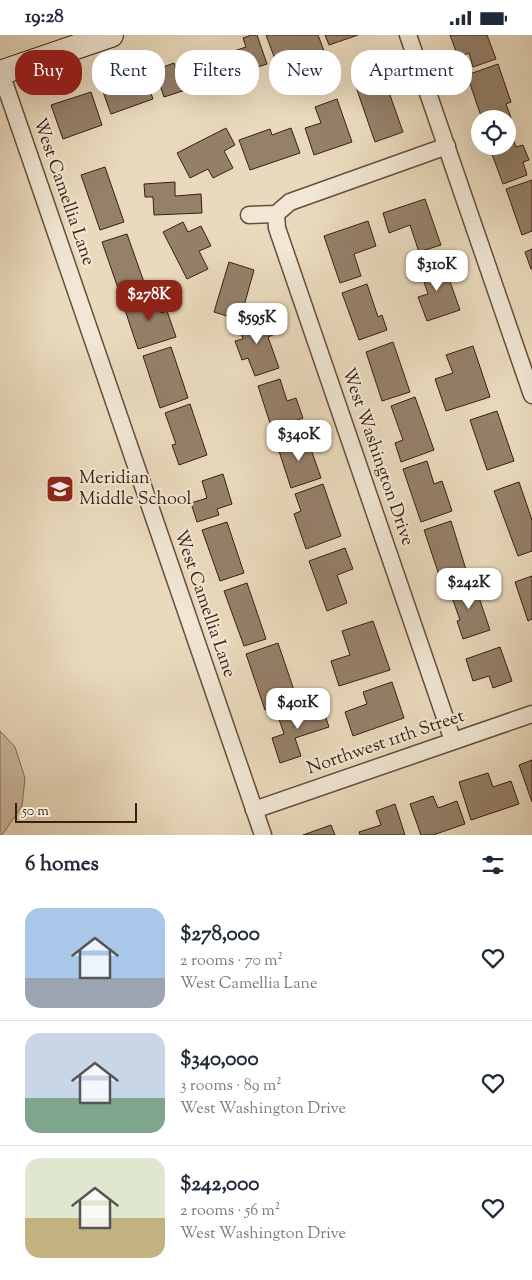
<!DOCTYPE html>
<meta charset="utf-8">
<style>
:root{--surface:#fff;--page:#f6f6f7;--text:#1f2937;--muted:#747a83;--line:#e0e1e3;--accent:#8f2418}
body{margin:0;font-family:"Sorts Mill Goudy",serif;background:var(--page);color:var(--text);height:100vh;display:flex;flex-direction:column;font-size:19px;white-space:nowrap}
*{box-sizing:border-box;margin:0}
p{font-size:16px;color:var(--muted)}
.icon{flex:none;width:28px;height:28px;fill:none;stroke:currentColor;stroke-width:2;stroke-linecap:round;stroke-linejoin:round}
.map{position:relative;height:800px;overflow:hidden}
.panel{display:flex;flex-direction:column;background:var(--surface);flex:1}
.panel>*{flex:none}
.hud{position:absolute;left:15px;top:15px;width:502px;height:45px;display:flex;gap:10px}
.controls{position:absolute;left:471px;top:75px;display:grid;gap:10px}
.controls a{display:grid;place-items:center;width:45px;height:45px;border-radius:50%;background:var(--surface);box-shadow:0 5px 20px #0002;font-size:25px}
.scale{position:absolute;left:15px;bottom:12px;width:122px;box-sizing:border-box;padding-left:5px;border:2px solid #381f11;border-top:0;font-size:14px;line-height:18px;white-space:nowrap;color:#381f11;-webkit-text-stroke:4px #f1e7d4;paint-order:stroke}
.price{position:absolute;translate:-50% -42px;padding:0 11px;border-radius:10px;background:#fff;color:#222;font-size:16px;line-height:32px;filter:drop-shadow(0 1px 2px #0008)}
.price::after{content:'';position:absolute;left:50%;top:30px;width:15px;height:11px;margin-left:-8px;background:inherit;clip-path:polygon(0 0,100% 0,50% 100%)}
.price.on{background:var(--accent);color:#fff}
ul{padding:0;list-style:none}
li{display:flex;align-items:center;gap:15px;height:125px;padding:0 25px}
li+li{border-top:1px solid var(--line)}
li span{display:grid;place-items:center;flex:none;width:140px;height:100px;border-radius:15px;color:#555}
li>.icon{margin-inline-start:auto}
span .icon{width:60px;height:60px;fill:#fffc;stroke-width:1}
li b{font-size:21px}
h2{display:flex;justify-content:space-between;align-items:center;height:60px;padding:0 25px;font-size:21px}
.chip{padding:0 18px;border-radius:20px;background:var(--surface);box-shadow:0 5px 20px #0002;font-size:18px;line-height:45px}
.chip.on{background:var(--accent);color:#fff}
.status{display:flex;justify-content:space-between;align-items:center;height:35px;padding:0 25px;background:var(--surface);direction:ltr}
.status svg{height:14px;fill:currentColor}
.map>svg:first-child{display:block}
.green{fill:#ccbaa0;stroke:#826c58}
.building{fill:#95806a;stroke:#381f11}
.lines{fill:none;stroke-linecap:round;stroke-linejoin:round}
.street-casing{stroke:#644e3c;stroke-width:19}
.secondary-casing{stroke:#381f11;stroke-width:26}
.street{stroke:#f1e7d4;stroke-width:16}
.secondary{stroke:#f1e7d4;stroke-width:24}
.labels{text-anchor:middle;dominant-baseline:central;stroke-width:4.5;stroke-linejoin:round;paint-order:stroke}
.street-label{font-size:18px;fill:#381f11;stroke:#f1e7d4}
.poi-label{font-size:18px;fill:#381f11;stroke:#f1e7d4;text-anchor:start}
</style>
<div class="status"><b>19:28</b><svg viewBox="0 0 49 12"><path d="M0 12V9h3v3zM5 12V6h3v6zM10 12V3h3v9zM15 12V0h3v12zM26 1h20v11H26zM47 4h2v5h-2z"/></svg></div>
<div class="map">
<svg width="532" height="800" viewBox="0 0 532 800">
<rect width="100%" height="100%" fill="#eadabd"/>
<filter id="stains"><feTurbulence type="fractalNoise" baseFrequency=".004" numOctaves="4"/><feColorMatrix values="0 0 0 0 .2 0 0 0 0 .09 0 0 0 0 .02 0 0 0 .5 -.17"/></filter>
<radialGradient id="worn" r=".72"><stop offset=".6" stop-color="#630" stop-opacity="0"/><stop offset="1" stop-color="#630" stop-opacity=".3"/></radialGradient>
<path class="green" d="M0,696L15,712L25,743L22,771L2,800H0Z"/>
<g class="building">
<path d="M252,0H257L267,29L220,44L213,23L246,12L243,3Z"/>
<path d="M266,0H318L327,24L306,31L301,18L276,27Z"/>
<path d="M325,0H358L329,10Z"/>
<path d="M450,0H487L496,24L473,32L469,18L458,22Z"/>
<path d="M174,28L177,37L200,29L207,48L164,62L155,35Z"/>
<path d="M498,29L511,67L506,69L511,83L508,84H482L467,40Z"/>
<path d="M144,39L153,64L111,79L102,54Z"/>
<path d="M384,43L403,97L375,107L356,52Z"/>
<path d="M91,57L102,90L63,104L51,70Z"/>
<path d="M337,64L352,107L314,120L305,93L321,88L315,72Z"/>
<path d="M508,90L516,112L523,110L529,125L523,127L527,140L503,149L489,111H508Z"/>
<path d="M226,93L235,110L224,116L233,133L213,143L208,134L190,143L177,118Z"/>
<path d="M291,93L300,118L250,135L239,105L270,94L272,100Z"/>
<path d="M105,132L124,187L100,195L81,140Z"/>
<path d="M532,145V196L522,200L506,154Z"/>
<path d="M175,147V161L201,159L202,178L154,180L153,162H145L144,149Z"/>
<path d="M425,164L441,210L419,217L410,190L389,198L383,178Z"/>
<path d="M368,186L376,211L354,219L361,241L340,248L324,201Z"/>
<path d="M183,187L188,197L201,191L211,211L199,216L208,234L187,244L163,197Z"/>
<path d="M127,199L145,250L120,259L102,207Z"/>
<path d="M532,214V234H531L525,217Z"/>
<path d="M442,224L460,275L427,286L418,262L428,259L419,232Z"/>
<path d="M229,227L254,235L240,285L214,277Z"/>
<path d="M367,249L378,282L382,280L387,295L359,305L342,258Z"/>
<path d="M154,258L161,278L167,276L176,302L138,314L123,269Z"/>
<path d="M266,279L273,300L268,302L279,333L255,341L248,323L242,325L235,306L243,304L238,289Z"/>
<path d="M393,307L410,357L382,366L366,317Z"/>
<path d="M473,311L490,362L446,376L435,344L453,338L446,320Z"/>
<path d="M171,312L188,363L160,373L143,321Z"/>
<path d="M280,344L287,366L296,363L303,383L272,394L258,351Z"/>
<path d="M415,362L434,415L401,427L395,408L403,405L391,371Z"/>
<path d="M190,369L207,420L179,430L172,410L176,409L165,378Z"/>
<path d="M497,376L514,426L487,435L470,385Z"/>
<path d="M306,400L321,443L291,453L277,410Z"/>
<path d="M427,426L434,449L442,446L452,476L421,487L403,434Z"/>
<path d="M223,439L232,469L217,474L219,480L197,487L191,468L207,463L202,446Z"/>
<path d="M519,447L532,485V516L518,521L494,456Z"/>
<path d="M323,449L341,501L306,514L294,479L301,476L295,459Z"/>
<path d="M451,486L467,538L441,546L424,495Z"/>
<path d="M227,487L244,538L220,546L202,495Z"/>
<path d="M345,513L353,534L337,540L347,568L327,576L309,526Z"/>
<path d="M532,541V584L528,586L515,547Z"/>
<path d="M473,545L490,595L463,604L457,586L460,585L449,554Z"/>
<path d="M247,548L266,604L244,611L224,556Z"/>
<path d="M373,586L390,635L339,651L331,626L350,620L342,596Z"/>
<path d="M278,608L297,664L265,675L246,619Z"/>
<path d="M500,612L512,646L493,653L489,641L473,646L466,624Z"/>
<path d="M392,647L404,683L353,701L345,677L367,669L363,657Z"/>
<path d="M321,668L329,692L295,703L301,721L280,728L272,703L284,699L278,681Z"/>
<path d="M532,725V767L519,730Z"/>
<path d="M488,738L493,752L511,746L519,769L471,785L459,747Z"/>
<path d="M433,761L438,773L457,766L465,789L433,800H421L410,769Z"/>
<path d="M395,769L405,800H360L359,797L381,790L376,776Z"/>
<path d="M331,790L335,800H303Z"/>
</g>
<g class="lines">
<defs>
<g id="street">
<path d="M408,0L532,360"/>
<path d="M1,38L263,800"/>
<path d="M276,179L277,193L453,706"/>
<path d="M249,180L276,179L290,167L447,111"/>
<path d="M254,775L532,679"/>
</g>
<path id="secondary" d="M0,38L111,0"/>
</defs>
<use href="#street" class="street-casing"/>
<use href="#secondary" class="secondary-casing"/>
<use href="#street" class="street"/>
<use href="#secondary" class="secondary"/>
</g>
<defs>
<symbol id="school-square" viewBox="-11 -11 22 22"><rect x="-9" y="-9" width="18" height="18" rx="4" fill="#8f2418" stroke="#f1e7d4"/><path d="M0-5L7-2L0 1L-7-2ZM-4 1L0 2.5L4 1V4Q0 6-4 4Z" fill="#fff"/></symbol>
</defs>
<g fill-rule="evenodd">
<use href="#school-square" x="44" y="438" width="32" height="32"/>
</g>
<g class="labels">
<g class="street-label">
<text transform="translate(63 157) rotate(71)">West Camellia Lane</text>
<text transform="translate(377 422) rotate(71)">West Washington Drive</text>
<text transform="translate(204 569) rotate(71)">West Camellia Lane</text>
<text transform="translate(386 708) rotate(-19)">Northwest 11th Street</text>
</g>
<g class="poi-label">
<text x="79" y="444">Meridian<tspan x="79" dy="21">Middle School</tspan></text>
</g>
</g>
<rect width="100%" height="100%" filter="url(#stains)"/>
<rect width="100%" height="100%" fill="url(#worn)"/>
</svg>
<div class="controls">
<a><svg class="icon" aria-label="locate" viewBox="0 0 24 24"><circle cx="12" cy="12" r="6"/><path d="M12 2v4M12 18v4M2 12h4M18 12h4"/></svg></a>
</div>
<div class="scale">50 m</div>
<b class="price" style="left:437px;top:257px">$310K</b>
<b class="price on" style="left:149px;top:287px">$278K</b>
<b class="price" style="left:257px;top:310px">$595K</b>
<b class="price" style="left:299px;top:427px">$340K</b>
<b class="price" style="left:469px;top:575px">$242K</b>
<b class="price" style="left:298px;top:695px">$401K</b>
<div class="hud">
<a class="chip on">Buy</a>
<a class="chip">Rent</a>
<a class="chip">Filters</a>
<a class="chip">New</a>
<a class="chip">Apartment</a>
</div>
</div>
<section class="panel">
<h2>6 homes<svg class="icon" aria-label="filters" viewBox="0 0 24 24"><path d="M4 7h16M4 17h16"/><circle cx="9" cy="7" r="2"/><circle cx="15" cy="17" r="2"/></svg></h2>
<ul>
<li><span style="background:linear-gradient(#a9c7e8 70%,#9aa5b1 0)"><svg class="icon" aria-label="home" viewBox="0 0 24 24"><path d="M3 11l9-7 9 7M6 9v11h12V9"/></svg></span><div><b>$278,000</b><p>2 rooms · 70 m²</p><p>West Camellia Lane</p></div><svg class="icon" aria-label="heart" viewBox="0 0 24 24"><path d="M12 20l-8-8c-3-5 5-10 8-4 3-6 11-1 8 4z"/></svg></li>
<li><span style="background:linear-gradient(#c9d6e8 65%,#7fa58c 0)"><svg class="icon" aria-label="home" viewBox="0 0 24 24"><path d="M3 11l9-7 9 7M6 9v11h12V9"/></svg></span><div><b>$340,000</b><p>3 rooms · 89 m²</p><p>West Washington Drive</p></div><svg class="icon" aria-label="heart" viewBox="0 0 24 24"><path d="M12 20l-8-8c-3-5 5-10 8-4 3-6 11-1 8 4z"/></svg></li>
<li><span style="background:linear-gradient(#dfe7d0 60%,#c2b280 0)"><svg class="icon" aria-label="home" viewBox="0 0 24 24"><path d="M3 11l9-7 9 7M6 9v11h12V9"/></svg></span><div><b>$242,000</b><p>2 rooms · 56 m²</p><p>West Washington Drive</p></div><svg class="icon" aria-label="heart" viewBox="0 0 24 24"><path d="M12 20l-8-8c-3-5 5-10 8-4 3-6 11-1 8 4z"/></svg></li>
</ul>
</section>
